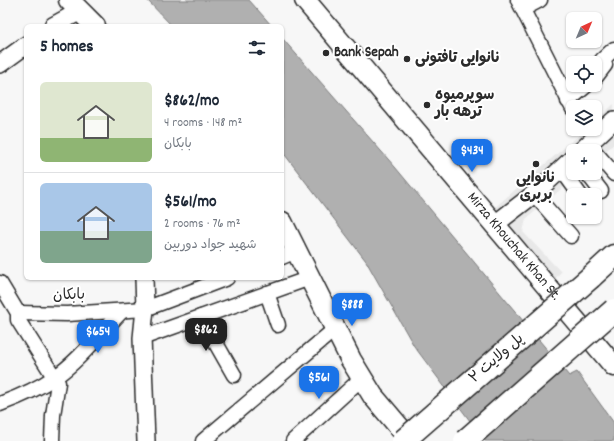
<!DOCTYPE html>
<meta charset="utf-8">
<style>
:root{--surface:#fff;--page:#f6f6f7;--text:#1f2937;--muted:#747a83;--line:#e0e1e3;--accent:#1a73e8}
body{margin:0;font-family:Dekko,"Playpen Sans Arabic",sans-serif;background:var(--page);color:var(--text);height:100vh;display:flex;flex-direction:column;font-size:15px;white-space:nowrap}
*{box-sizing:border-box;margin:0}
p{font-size:13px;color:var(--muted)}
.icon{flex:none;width:22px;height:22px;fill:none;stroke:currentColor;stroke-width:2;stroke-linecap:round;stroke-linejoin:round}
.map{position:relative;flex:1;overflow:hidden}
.details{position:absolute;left:24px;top:24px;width:260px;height:256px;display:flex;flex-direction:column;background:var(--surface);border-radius:6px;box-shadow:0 1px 3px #0004}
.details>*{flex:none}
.needle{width:26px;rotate:44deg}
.buttons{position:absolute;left:566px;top:12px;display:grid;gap:8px}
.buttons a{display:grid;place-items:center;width:36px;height:36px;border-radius:6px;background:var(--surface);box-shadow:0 1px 3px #0004;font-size:20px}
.price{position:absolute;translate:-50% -34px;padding:0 9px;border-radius:8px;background:var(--accent);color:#fff;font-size:13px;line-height:26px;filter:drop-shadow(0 1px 2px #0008)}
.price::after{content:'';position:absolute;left:50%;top:24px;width:12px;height:9px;margin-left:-6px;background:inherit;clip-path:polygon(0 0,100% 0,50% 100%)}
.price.on{background:#222;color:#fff}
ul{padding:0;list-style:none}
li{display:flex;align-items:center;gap:12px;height:100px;padding:0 16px}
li+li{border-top:1px solid var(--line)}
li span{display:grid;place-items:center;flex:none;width:112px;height:80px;border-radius:6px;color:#555}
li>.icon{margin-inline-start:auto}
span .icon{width:48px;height:48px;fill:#fffc;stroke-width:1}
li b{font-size:17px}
h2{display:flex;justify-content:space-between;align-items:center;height:48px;padding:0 16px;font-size:17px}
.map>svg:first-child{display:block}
.built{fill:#e8e8e8}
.water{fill:#b0b0b0;stroke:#7b7b7b}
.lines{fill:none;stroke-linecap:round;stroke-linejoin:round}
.minor-casing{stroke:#2b2b2b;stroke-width:17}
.tertiary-casing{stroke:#2b2b2b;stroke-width:20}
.secondary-casing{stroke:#2b2b2b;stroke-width:23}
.primary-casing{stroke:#2b2b2b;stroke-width:25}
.minor{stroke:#fff;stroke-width:14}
.tertiary{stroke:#fff;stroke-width:17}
.secondary{stroke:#fff;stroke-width:20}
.primary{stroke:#fff;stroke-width:22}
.primary-bridge-casing{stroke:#2b2b2b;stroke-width:25;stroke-linecap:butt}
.primary-bridge{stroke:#fff;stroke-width:22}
.poi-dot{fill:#2b2b2b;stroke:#fff;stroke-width:1.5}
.labels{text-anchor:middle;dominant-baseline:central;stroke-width:4;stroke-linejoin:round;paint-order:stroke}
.poi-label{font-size:15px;font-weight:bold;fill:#2b2b2b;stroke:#fff;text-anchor:start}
.street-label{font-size:15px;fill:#2b2b2b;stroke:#fff}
</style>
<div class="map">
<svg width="614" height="441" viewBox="0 0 614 441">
<rect width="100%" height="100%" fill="#f7f7f7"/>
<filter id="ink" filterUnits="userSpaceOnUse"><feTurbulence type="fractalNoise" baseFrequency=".025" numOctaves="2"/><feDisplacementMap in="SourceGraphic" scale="8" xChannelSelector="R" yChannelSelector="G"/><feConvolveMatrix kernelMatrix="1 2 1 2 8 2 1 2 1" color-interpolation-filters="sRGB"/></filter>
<g filter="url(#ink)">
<path class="built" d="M614,104V144L595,160V151H573V173H580L526,219L523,232L561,272L549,286L487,214L586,129H595V121Z"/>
<g class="water">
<path d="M147,0H249L272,26H172Z"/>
<path d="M282,38L395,167L569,376L577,372L614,423V441H485L414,346L366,261L282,151Z"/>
</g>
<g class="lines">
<defs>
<g id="minor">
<path d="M518,0L573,109"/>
<path d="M523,9L540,0"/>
<path d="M595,78L605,65L602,60L614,49"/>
<path d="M568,101L587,85"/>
<path d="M595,152L614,174"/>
<path d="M562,170L580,195"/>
<path d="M587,173L601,191"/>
<path d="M534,194L571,236"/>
<path d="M282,257L296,251"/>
<path d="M0,283L18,313V320L58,383L53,415L52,441"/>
<path d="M267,293L278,325"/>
<path d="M18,313L67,314L145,309L227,278"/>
<path d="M201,317L234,375"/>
<path d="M142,338L310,278"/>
<path d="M0,404C19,397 39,388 55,377C79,361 101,332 121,312"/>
<path d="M203,441L335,329"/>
<path d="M293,441L362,378"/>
</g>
<g id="tertiary">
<path d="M53,26L80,11"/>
<path d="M0,64L26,45"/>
<path d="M581,151L614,120"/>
<path d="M494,225L534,194L573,158"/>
<path d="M144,278L145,309L142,338L146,441"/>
</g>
<g id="secondary">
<path d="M69,0L95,26"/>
<path id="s1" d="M305,0L614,366"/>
<path d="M282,222L351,360L373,396L411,441"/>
</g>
<path id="primary" d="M591,277L614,256"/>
</defs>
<use href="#minor" class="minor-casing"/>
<use href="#tertiary" class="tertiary-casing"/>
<use href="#secondary" class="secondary-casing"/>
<use href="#primary" class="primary-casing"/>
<use href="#minor" class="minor"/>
<use href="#tertiary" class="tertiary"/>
<use href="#secondary" class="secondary"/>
<use href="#primary" class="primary"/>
<defs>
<g id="primary-bridge">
<path d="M403,441L591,277"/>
<path d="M465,441L614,310"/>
</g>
</defs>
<use href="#primary-bridge" class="primary-bridge-casing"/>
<use href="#primary-bridge" class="primary-bridge"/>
</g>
</g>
<g class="poi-dot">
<circle cx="326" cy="53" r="4"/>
<circle cx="407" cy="59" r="4"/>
<circle cx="427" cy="105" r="4"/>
<circle cx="536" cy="164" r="4"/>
</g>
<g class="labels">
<g class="poi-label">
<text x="334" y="53">Bank Sepah</text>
<text x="415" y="59">نانوایی تافتونی</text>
<text x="435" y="96">سوپرمیوه<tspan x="435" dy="17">ترهه بار</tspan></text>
<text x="536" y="179" text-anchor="middle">نانوایی<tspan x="536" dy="17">بربری</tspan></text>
</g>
<g class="street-label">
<text stroke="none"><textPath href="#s1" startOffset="323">Mirza Khouchak Khan St.</textPath></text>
<text transform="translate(69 296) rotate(-1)">بابکان</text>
<text transform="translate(497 359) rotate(-41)">پل ولایت ۲</text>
</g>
</g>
</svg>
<div class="buttons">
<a><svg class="needle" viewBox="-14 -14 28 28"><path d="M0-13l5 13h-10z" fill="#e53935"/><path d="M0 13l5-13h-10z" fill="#747a83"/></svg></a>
<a><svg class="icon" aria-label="locate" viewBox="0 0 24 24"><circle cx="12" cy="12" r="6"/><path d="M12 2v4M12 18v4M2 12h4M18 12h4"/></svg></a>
<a><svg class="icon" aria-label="layers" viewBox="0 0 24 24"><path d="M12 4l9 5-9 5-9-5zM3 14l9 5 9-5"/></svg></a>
<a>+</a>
<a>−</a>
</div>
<b class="price" style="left:472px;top:173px">$434</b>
<b class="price" style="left:352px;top:327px">$888</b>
<b class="price on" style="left:206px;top:352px">$862</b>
<b class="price" style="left:98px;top:354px">$654</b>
<b class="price" style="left:319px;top:400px">$561</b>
<section class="details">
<h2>5 homes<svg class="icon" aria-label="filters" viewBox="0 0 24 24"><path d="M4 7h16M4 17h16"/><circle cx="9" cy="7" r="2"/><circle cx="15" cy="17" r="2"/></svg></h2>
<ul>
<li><span style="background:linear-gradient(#dfe7d0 70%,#8fb573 0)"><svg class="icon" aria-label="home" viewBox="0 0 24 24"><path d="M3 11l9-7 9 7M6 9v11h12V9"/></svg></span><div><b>$862/mo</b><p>4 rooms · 148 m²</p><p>بابکان</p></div></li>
<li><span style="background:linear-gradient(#a9c7e8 60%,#7fa58c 0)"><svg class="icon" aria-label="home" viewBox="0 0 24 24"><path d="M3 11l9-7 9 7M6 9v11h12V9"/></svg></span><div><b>$561/mo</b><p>2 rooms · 76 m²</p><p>شهید جواد دوربین</p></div></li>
</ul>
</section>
</div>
